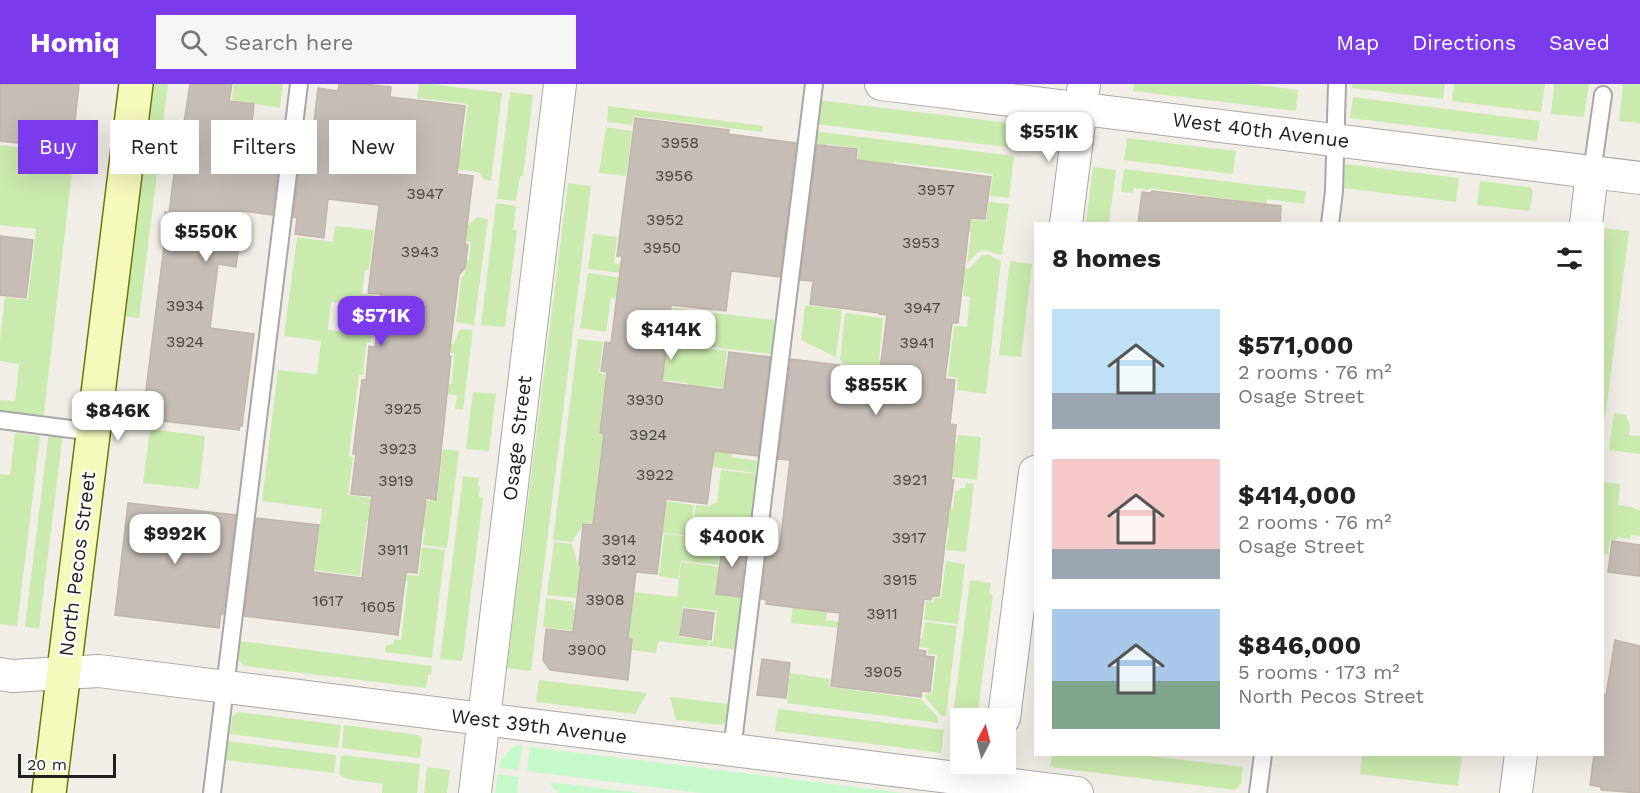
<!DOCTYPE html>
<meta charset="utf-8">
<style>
:root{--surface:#fff;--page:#f6f6f6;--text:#222;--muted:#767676;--accent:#7c3aed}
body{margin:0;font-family:"Work Sans",sans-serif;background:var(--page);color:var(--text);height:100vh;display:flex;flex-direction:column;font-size:22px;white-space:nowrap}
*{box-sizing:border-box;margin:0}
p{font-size:20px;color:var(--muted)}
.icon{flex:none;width:33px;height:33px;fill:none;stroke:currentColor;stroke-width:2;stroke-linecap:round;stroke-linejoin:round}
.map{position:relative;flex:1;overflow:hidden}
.panel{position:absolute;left:1034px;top:138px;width:570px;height:534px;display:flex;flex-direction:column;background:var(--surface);border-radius:0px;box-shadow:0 6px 24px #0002}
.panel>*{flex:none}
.top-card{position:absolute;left:18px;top:36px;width:570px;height:54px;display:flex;gap:12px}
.needle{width:39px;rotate:7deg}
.tools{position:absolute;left:950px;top:624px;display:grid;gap:12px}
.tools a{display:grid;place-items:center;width:66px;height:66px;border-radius:0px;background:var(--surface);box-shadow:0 6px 24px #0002;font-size:30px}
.scale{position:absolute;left:18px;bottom:15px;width:98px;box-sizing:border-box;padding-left:6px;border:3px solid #202020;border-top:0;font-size:16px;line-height:21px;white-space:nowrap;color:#202020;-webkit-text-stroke:4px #fff;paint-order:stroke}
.price{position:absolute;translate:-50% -51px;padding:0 14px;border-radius:12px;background:#fff;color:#222;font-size:20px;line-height:39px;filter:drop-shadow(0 2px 3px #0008)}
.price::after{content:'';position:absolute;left:50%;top:36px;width:18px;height:14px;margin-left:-9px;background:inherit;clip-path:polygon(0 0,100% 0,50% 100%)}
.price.selected{background:var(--accent);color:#fff}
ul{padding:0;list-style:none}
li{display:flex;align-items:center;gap:18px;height:150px;padding:0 18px}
li span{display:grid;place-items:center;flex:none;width:168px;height:120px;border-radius:0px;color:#555}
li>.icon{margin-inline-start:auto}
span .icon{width:72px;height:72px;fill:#fffc;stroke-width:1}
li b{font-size:26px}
h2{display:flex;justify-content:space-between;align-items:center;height:72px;padding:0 18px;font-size:26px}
.pill{padding:0 21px;border-radius:0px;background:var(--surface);box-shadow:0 6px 24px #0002;font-size:21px;line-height:54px}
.pill.selected{background:var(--accent);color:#fff}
header{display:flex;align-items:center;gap:36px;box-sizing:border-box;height:84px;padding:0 30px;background:var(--accent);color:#fff}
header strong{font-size:28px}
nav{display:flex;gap:33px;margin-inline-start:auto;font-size:21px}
.search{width:420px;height:54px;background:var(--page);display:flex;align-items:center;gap:15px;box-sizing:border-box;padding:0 21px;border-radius:0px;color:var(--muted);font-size:22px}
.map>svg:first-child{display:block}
.grass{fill:#cbeaae}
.park{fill:#c5f9ca}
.building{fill:#c5bdb6;stroke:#c2b5a9;stroke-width:1.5}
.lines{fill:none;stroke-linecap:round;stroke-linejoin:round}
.lane-casing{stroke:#a7a7a7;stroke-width:20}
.street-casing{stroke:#a7a7a7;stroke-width:34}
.secondary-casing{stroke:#6b7806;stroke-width:36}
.lane{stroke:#fff;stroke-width:16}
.street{stroke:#fff;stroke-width:32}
.secondary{stroke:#f5f9bc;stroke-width:33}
.labels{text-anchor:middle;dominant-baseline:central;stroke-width:4.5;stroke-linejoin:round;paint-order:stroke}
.number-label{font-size:16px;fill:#494746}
.street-label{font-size:20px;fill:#202020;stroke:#fff}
</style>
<header>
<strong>Homiq</strong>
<div class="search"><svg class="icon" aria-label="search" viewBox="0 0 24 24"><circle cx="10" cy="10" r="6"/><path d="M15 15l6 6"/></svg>Search here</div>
<nav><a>Map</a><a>Directions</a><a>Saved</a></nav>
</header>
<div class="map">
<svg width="1640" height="709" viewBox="0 0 1640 709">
<rect width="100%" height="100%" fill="#f1eee7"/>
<g class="grass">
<path d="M154,0H168L139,234L125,232Z"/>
<path d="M234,0H283L280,24L232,16Z"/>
<path d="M419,0H431L502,9L491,97L485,96L478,88L427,82L449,64L462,65L468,20L417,14Z"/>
<path d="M1134,0H1251L1298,6L1296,27L1133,7Z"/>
<path d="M1352,0H1445L1443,15L1352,4Z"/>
<path d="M1454,0H1545L1541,28L1452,17Z"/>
<path d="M1554,0H1589L1584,33L1551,30Z"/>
<path d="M1622,0H1640V39L1619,37L1623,4Z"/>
<path d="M510,8L533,11L523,92H520L516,117L497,115Z"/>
<path d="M1353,13L1540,37L1537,57L1350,34Z"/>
<path d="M817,16L1019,40L1016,64L815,40Z"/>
<path d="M608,22L763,42L762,48L634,32L632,41L607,38Z"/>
<path d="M606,43L632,47L626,92L599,89Z"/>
<path d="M813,47L1014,72L1009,114L990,112L993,90L894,78L892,93L856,88L859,64L827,60L822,96L808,94Z"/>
<path d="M1127,54L1236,67L1233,90L1124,76Z"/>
<path d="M0,61L74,70L43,338L0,333V316L15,317L19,280L0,277V256L5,213L28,216L36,145L0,141Z"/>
<path d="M1345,80L1459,94L1456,118L1342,104Z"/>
<path d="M1093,83L1116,86L1109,139H1086Z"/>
<path d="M1124,85L1306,107L1304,120L1267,115L1265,133L1252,118L1149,104V106L1134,104L1133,109L1121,108Z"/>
<path d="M1480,97L1530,103L1533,107L1530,127L1477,121Z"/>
<path d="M568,99L591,102L531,587L507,584Z"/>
<path d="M989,118L1009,120L1002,171C994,170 990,166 981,166L967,179L971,148L932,143L934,131L986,137Z"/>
<path d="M496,119L516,122L513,146H517L505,243L481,241Z"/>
<path d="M379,131L469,141L477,133L488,135L474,241L456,238L461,195L465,189L466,176H469L471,158L377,147Z"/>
<path d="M335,142L374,146L369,186H365L362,210L396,214L394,225L331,218L328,246L371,251L370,259H367L366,262L363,291H359L349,372L353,373L348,411L426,421L427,416L437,417L441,381L435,380L436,373H442L443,365L459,367L447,464L423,461L425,444L367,437L360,492L314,486L322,425L262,417L278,286L317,290L321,257L284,252L297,153L333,158Z"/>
<path d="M1605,144L1629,147L1605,334L1602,333V168Z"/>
<path d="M593,150L617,153L614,179L639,182L638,191L588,185Z"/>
<path d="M982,171H989L1001,177L986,310L957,306L958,294L948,292L954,242L967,243L970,213L963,212L964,201L872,190L870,173L969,185Z"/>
<path d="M1010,177L1032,180L1021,273L999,271Z"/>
<path d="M588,189L636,196L633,216L611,214L606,248L580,244Z"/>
<path d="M805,221L842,226L836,273L801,256Z"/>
<path d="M673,224L775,236L771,270L669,258Z"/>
<path d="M845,229L883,234L879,276L945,284L849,297L850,281L842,279V277L840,276Z"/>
<path d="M460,245L473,246L463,326L455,325L457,311L442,309V305L452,299L454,269L446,268L447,260H454Z"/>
<path d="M578,255L603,258L599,289L606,290L599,350L607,351L654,368L602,362L597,400L658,408L657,416L694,421L690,452L584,439L572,458L553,456Z"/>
<path d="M667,259L727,267L725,283L732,284L760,308L708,302L706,317L687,315L688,299L662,296Z"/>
<path d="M709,303L730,306L727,325L764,330L762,344L736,341L732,373L757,377L755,389L713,383V380L665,374L706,323Z"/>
<path d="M473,308L496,310L489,367L466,365Z"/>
<path d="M1614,329L1626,331L1630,342L1629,351L1640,352V370L1609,366Z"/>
<path d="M150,345L205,352L199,405L143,399Z"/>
<path d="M49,347L63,349L39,545L25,543Z"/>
<path d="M15,349L40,352L17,542L0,540V390L10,391Z"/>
<path d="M958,351L981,353L977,396L927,390L951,358L957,359Z"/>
<path d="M721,386L757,390L749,455L722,452L718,481L681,477L678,495L659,492L664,450L691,453L696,421L709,422L717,418Z"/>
<path d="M463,392L479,394L478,402L480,403L479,413L483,414L463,573L461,577L440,575Z"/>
<path d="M1604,398L1620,400L1618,421L1634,423V425L1640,426V452L1631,451L1630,455L1618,453L1617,456L1610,455L1608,470H1602V416Z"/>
<path d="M966,399L974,400L966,468L946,466L949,444L941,443L943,425H953L955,407H959L960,404H965Z"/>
<path d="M554,458L572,460L578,482L595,484L593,500L578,498L576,514L547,511Z"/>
<path d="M422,463L445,466L432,574L385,568L386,561H393L394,555L401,556L408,497L364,492V486L419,492Z"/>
<path d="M946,477L965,480L958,540L924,536L926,517L933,518L934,514H941Z"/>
<path d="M681,478L719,483L716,510L743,514L736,566L708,562L709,558H713L717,527L683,523L679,553L708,556L707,563L658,557L656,569L632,566L633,554L629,553L634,508L677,513Z"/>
<path d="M970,496L991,499L989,510L993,511L977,634H960V640L952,639Z"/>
<path d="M833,504L830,529H827L826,536L842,538L841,544L791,539L793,522Z"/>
<path d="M546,514L574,518L573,525L582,527L627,553L543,543Z"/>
<path d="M925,538L957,542L946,632H941L925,613V610H932L937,571L928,570V564L843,554L844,545L922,555Z"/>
<path d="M240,557L432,582L431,591H428L426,604L244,582L238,575Z"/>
<path d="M790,589L830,595L829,603L921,615L938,633V639L787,619Z"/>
<path d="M539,596L647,609L635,630L536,618Z"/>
<path d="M670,613L729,620L727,636L723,641L676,636Z"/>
<path d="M778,625L944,646L941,669L775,647Z"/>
<path d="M238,628L341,641L338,664L230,650L232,633Z"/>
<path d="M344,641L418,651L422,654L420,674L342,664Z"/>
<path d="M227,657L336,671L334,689L225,676Z"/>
<path d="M1052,670L1142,671L1243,683L1241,700L1235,706L1050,683Z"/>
<path d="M1423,670L1436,672L1437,671H1462L1458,702L1360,690L1362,671Z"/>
<path d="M341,671L420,680L417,709H382L383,700L346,695L339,690Z"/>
<path d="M427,683L450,686L447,709H424Z"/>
</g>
<g class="park">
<path d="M515,661L522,662L519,686L499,684L501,676Z"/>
<path d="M530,663L903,709H701L527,687Z"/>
<path d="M498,690L519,693L517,709H495Z"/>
<path d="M548,698L640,709H558Z"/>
</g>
<g class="building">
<path d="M0,0H79L72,65L0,57Z"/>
<path d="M190,0H232L229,17L254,20L249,66L280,70L272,131L243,127L236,183L218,180L210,244L254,250L242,342L240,341L239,346L146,335V331H143L165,154V128L169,129L179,51H182Z"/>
<path d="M339,0H364L391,3L390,13L465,22L457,90L473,92L465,160L468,161L465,184L459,191L449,272H451L436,416L426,414L417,489L406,488L398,551L244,532L256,434L319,441L313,488L362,494L372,412L351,410L356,370H353L362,296H366L369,262L375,263L381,210L368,209L379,121L328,115L324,154L295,150L297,134L293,133L301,72L310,71L318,4L338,7Z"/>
<path d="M635,34L729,46L728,50L796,59L780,193L731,187L726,227L671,221L662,298L724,306L729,268L770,273L758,372L714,367L707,420L666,415L657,490L636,488L628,554L632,555L628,596L550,586L543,576L546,545L573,548L581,482L579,481L583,440L593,441L604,350L600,349L607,288L601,287L605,258L611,259L622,172H617Z"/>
<path d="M817,61L857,65L856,76L991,93L985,135L970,134L958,239H952L945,295L955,296L950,340L956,341L951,396H954L950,424L949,423L939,512H932L931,516L924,515L918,566L926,567L925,572L934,573L930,608L922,607L921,613L831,602L840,529L766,520L767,516L761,515L768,460L780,461L790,376L778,375L791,275L880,286L887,231L879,230V229L810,220L813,197L800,196Z"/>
<path d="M1152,107L1281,122L1280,140H1138L1142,108L1151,109Z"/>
<path d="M0,152L33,156L26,214L0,211Z"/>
<path d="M128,419L236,431L223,530L221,529L219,544L115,531Z"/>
<path d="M723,454L747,457L740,513L716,510Z"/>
<path d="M1612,457L1640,461V492L1608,488Z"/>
<path d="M684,525L714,529L711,556L680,551Z"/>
<path d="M1615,556L1640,562V709L1601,706V703L1590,701L1594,670H1602V610L1606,611Z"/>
<path d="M762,575L790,579L786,614L757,611Z"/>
</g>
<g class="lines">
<defs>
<g id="lane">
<path d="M1592,88L1603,11"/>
<path d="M1330,140L1334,107L1337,0"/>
<path d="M0,336L94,348"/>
<path d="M732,666L814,0"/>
<path d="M212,709L299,0"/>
<path d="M1258,709L1263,670"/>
</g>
<g id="street">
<path d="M881,0L1640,94"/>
<path d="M1066,140L1084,0"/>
<path d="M1586,140L1592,88"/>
<path d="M0,590L12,592L99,587L1077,709"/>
<path d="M1004,634L1035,388"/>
<path d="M475,709L560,0"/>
<path d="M1516,709L1521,670"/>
</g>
<path id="secondary" d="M49,709L136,0"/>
</defs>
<use href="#lane" class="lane-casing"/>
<use href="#street" class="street-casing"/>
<use href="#secondary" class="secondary-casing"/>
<use href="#lane" class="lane"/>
<use href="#street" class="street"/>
<use href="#secondary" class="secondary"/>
</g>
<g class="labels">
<g class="number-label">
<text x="680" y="58">3958</text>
<text x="674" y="91">3956</text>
<text x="936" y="105">3957</text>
<text x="425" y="109">3947</text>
<text x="665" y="135">3952</text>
<text x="921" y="158">3953</text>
<text x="662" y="163">3950</text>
<text x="420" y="167">3943</text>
<text x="185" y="221">3934</text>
<text x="922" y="223">3947</text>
<text x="185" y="257">3924</text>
<text x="917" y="258">3941</text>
<text x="645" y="315">3930</text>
<text x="403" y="324">3925</text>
<text x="648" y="350">3924</text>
<text x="398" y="364">3923</text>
<text x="655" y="390">3922</text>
<text x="910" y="395">3921</text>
<text x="396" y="396">3919</text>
<text x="909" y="453">3917</text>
<text x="619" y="455">3914</text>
<text x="393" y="465">3911</text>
<text x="619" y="475">3912</text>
<text x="900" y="495">3915</text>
<text x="605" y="515">3908</text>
<text x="328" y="516">1617</text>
<text x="378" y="522">1605</text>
<text x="882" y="529">3911</text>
<text x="587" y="565">3900</text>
<text x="883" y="587">3905</text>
</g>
<g class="street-label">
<text transform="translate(1261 46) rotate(7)">West 40th Avenue</text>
<text transform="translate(517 354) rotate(-83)">Osage Street</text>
<text transform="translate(77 480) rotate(-83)">North Pecos Street</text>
<text transform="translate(539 642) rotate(7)">West 39th Avenue</text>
</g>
</g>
</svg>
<div class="tools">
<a><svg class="needle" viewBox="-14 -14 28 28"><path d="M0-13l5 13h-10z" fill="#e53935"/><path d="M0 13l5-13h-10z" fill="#767676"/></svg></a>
</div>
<div class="scale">20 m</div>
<b class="price" style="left:1049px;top:79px">$551K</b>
<b class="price" style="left:206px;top:179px">$550K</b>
<b class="price selected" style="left:381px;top:263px">$571K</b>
<b class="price" style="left:671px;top:277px">$414K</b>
<b class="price" style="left:876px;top:332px">$855K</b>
<b class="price" style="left:118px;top:358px">$846K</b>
<b class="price" style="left:175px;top:481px">$992K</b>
<b class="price" style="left:732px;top:484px">$400K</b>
<div class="top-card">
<a class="pill selected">Buy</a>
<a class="pill">Rent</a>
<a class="pill">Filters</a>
<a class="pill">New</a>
</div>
<section class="panel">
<h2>8 homes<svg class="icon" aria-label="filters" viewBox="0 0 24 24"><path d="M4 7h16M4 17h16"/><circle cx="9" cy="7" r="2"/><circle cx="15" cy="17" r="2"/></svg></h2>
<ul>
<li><span style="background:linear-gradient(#bfe0f5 70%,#9aa5b1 0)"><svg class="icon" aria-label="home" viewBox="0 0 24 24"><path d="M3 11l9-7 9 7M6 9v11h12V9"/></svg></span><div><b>$571,000</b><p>2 rooms · 76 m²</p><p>Osage Street</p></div></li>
<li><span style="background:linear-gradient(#f6c9c9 75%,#9aa5b1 0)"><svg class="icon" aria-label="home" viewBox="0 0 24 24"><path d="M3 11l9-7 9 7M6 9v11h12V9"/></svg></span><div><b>$414,000</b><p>2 rooms · 76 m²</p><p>Osage Street</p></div></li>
<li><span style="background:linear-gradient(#a9c7e8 60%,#7fa58c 0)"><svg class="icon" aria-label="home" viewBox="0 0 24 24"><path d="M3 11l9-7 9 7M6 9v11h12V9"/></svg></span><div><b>$846,000</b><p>5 rooms · 173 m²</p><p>North Pecos Street</p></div></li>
</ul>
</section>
</div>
